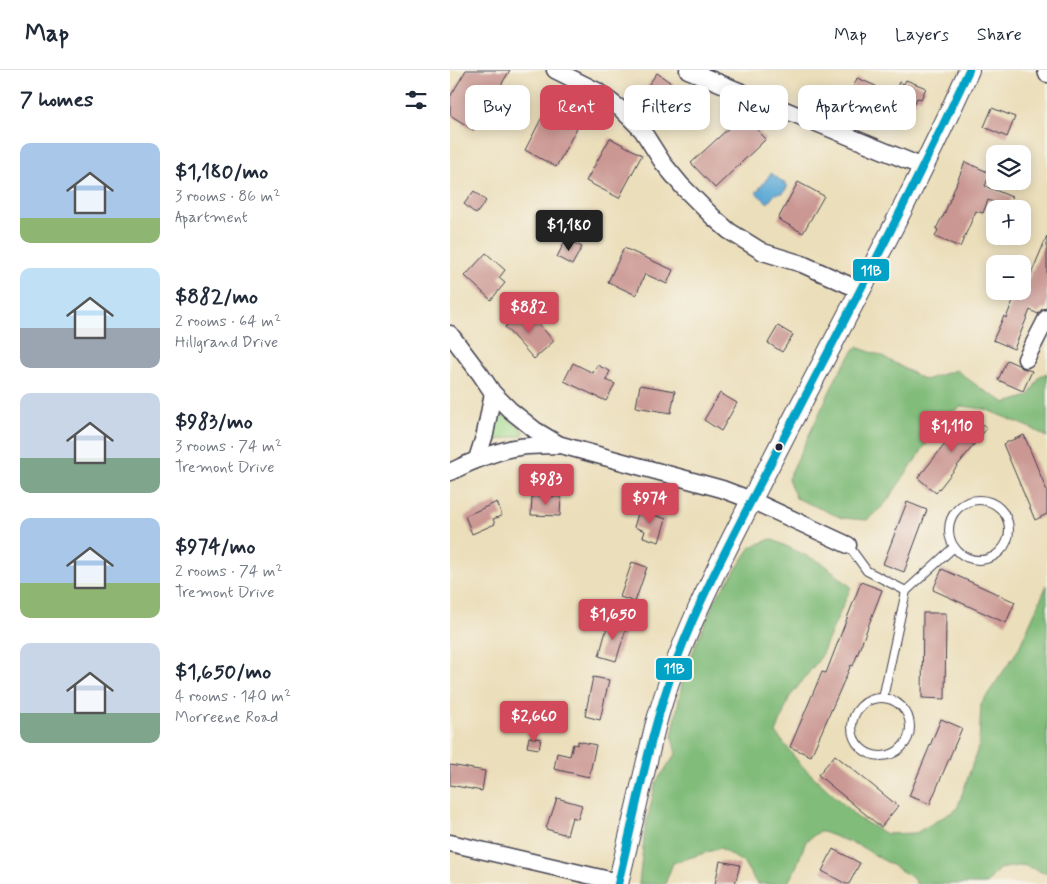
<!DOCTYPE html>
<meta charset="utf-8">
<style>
:root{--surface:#fff;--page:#f6f6f7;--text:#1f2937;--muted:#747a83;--line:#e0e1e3;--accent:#d1495b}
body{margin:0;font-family:Mynerve,sans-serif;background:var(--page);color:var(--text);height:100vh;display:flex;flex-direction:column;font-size:19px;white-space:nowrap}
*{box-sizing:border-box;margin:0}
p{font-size:16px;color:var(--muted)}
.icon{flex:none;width:28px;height:28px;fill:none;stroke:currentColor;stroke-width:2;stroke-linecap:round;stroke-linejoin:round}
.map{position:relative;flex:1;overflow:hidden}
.sheet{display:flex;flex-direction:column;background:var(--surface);width:450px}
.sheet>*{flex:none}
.guide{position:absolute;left:15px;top:15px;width:475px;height:45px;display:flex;gap:10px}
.fabs{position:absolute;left:536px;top:75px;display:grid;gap:10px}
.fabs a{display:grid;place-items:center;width:45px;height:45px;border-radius:10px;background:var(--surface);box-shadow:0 2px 12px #0003;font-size:25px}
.price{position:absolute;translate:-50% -42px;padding:0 11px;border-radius:5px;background:var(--accent);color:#fff;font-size:16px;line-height:32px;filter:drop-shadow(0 1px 2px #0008)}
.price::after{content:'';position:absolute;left:50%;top:30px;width:15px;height:11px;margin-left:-8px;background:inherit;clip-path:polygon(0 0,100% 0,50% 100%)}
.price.on{background:#222;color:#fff}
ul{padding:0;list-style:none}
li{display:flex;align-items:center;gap:15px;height:125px;padding:0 20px}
li span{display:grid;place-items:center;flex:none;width:140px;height:100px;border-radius:10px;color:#555}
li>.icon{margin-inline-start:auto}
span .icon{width:60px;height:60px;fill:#fffc;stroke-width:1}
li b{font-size:21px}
h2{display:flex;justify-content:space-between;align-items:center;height:60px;padding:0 20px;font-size:21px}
.tag{padding:0 18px;border-radius:10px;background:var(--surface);box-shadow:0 2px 12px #0003;font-size:18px;line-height:45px}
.tag.on{background:var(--accent);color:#fff}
header{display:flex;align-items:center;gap:30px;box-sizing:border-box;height:70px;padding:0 25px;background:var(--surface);border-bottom:1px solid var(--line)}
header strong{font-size:24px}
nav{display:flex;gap:28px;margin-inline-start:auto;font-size:18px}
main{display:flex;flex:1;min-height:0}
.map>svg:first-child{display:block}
.green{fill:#a2dc8f;stroke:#627f65}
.forest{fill:#81bc7a;stroke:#526f5a}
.water{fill:#5ca9d5;stroke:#3f6688}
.building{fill:#cb9793}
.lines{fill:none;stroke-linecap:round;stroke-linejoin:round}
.service-casing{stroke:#403e4e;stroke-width:10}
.minor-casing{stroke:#403e4e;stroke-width:19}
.tertiary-casing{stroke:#403e4e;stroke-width:22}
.service{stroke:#fff;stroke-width:8}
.minor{stroke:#fff;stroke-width:16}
.tertiary{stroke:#fff;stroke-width:20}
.bus-1-casing{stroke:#f7f3e8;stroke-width:11}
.bus-1{stroke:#02a2c7;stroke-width:8}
.bus-dot{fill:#22223b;stroke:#f7f3e8;stroke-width:2}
.line-badge{stroke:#f7f3e8;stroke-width:2}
.badge-label{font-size:14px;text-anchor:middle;font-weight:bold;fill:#fff}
</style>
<header>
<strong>Map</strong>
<nav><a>Map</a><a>Layers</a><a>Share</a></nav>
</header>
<main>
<section class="sheet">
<h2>7 homes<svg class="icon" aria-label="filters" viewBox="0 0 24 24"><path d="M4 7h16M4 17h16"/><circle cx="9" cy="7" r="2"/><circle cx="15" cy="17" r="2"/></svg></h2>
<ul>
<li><span style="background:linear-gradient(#a9c7e8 75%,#8fb573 0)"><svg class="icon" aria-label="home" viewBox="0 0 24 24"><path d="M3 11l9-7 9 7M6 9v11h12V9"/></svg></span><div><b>$1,180/mo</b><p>3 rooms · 86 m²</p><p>Apartment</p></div></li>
<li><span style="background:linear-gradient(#bfe0f5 60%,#9aa5b1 0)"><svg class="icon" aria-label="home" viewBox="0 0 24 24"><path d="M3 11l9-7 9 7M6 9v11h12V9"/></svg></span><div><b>$882/mo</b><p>2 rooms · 64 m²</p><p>Hillgrand Drive</p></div></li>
<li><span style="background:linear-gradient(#c9d6e8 65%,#7fa58c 0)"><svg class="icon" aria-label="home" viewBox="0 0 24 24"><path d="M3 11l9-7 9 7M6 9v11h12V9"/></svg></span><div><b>$983/mo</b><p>3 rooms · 74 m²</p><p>Tremont Drive</p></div></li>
<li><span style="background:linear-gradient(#a9c7e8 65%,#8fb573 0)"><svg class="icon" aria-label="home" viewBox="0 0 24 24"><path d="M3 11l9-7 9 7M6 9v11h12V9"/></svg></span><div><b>$974/mo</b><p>2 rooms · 74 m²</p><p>Tremont Drive</p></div></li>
<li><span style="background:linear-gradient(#c9d6e8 70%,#7fa58c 0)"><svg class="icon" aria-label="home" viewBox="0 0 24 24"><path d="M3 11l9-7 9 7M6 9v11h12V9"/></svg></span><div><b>$1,650/mo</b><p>4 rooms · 140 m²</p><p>Morreene Road</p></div></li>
</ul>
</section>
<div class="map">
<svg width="597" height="814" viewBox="0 0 597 814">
<rect width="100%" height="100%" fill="#f7f3e8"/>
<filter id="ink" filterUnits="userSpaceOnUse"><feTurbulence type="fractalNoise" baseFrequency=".02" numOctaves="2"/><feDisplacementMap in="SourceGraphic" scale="10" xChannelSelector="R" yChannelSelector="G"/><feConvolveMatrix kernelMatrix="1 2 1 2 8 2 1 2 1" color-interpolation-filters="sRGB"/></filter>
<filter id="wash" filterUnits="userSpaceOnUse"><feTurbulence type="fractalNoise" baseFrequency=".0096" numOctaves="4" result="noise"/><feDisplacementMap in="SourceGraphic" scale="20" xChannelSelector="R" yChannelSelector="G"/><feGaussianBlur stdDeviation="1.12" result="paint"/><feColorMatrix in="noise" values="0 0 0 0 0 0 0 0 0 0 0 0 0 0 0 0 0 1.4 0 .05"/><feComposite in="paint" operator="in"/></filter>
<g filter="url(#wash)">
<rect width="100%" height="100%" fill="#ebdeba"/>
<path class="green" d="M48,341H50L73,361V365L46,370L42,367L47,343Z"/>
<g class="forest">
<path d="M406,277L432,286L475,310L506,300L533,320L556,333L579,326L590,306L597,303V367L583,359L535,339L512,336L494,348L435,434L417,450L392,448L346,428L338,409L388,304Z"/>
<path d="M321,469L374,494L401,517L370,588L339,628L326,663L350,694L408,748L436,764L466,763L507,739L529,675L531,634L568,580L597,515V804L573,795L549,799L536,814H466L465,809L410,776L370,761L356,771L345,800L337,814H307L294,793L270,778L223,793L215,814H189L195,759L206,712L226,684L222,667L234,603L265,530L301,477Z"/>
</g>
<path class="water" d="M321,103L338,116L333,123L325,124L318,133L306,123Z"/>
<g id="blocks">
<g class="building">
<path d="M16,0H60L24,60L0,45V27Z"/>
<path d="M207,3L234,22L216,48L188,29Z"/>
<path d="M407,8L426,16L418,34L400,26Z"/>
<path d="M456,10L476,18L471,29L467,28L465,33L444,24L449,12L454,14Z"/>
<path d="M105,22L137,39L106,97L75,80Z"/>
<path d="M542,38L565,47L557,67L534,57Z"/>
<path d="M293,45L316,69L265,118L241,93Z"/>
<path d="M160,68L192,85L169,128L136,111Z"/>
<path d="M515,92L540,103L535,116L562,127L557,138L538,130L533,143L526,141L510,177L485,167L488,160L486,159L492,147H493Z"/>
<path d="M348,112L374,126L353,163L328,149Z"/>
<path d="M24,121L36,131L26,144L14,134Z"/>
<path d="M597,166V238L592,239L588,244L580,240L564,279L543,270L554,246L556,248L567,221H572V206L579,209Z"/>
<path d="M116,169L132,177L122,195L107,187Z"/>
<path d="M174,178L223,200L217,214L195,204L186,225L158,212Z"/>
<path d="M36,183L55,200L49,208L55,213L41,230L15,206Z"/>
<path d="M75,239L104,271L84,289L55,257Z"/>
<path d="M328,256L343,265L332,282L318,273Z"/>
<path d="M557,290L568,295L572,298L582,301L573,321L548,310Z"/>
<path d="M123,293L143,303L147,295L160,301L156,310L165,314L156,331L114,311Z"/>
<path d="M190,315L225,321L221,343L186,337Z"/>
<path d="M270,323L287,333L271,361L254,350Z"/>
<path d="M519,344L537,358L486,423L468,408Z"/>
<path d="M574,365L597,421V444L585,450L553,374Z"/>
<path d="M82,426L111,427L110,446L81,445Z"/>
<path d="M47,432L52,446L43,449L45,454L22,464L15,446Z"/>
<path d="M457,432L477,440L454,502L433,494Z"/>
<path d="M189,440L216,449L209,472L193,467L195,461L184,457Z"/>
<path d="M182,492L197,497L185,532L170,527Z"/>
<path d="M492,499L565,532L556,553L483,520Z"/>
<path d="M411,512L432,520L403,596L401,595L361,686L340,677L372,602L376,603Z"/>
<path d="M473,543H496L495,629L472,628Z"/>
<path d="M159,550L177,556L166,591L149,586Z"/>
<path d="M143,607L159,610L150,650L135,646Z"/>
<path d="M491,649L512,658L480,734L459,726Z"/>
<path d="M79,667L91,669L89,679L77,677Z"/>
<path d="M128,671L146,675L139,707L104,699L107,683L120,686L123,674L127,675Z"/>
<path d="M385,685L448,736L431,757L368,705Z"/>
<path d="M0,695L35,701L32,721L0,715Z"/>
<path d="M107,728L132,735L128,749L122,747L117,765L96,759L100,746H101Z"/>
<path d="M383,779L410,793L399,814H396L372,801Z"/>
<path d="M270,791L290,795L285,814H265Z"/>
</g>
</g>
</g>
<g filter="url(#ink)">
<use href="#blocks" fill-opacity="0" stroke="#403e4e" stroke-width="1"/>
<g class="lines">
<defs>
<g id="service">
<circle cx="529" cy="460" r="30"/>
<path d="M398,475L417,501L456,521L504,477"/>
<path d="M433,628L456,521"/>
<circle cx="431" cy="657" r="29"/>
</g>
<g id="minor">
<path d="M105,0L147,21L172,40L192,60L213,93L232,116L264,148L279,161L313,182L352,194L410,220"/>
<path d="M238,0L473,97"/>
<path d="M596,0L597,4"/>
<path d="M0,264L31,305L43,323L60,340L85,360L110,375"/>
<path d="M576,289L597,248"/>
<path d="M27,389L35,364L43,323"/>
<path d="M0,402C20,392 41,383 63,378C79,375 95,375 111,375L272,419L301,430L398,475"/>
<path d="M0,773L168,812"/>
</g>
<path id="tertiary" d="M168,814L205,657C230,565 275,482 318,398C385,266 458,136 519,0"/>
</defs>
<use href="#service" class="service-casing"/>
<use href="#minor" class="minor-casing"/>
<use href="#tertiary" class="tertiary-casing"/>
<use href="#service" class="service"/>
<use href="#minor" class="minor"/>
<use href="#tertiary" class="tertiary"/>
<defs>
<path id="bus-1" d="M168,814C186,739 200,662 227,589C255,515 294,446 330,375C394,251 460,127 519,0"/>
</defs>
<use href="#bus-1" class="bus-1-casing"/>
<use href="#bus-1" class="bus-1"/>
</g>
</g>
<circle class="bus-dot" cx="329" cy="377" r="4.5"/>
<g class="line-badge">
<rect x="402" y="188" width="38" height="24" rx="5" fill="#02a2c7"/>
<rect x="205" y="587" width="38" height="24" rx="5" fill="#02a2c7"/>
</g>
<g class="badge-label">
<text x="421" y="205">11B</text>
<text x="224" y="603">11B</text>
</g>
</svg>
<div class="fabs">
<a><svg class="icon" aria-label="layers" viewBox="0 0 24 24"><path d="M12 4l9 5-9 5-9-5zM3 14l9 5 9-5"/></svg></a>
<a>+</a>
<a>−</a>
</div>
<b class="price on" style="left:119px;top:182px">$1,180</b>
<b class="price" style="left:79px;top:264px">$882</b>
<b class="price" style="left:502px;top:383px">$1,110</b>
<b class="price" style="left:96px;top:436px">$983</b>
<b class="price" style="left:200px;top:455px">$974</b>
<b class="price" style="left:163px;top:571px">$1,650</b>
<b class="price" style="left:84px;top:673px">$2,660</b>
<div class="guide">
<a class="tag">Buy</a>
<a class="tag on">Rent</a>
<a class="tag">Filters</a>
<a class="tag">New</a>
<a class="tag">Apartment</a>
</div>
</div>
</main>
